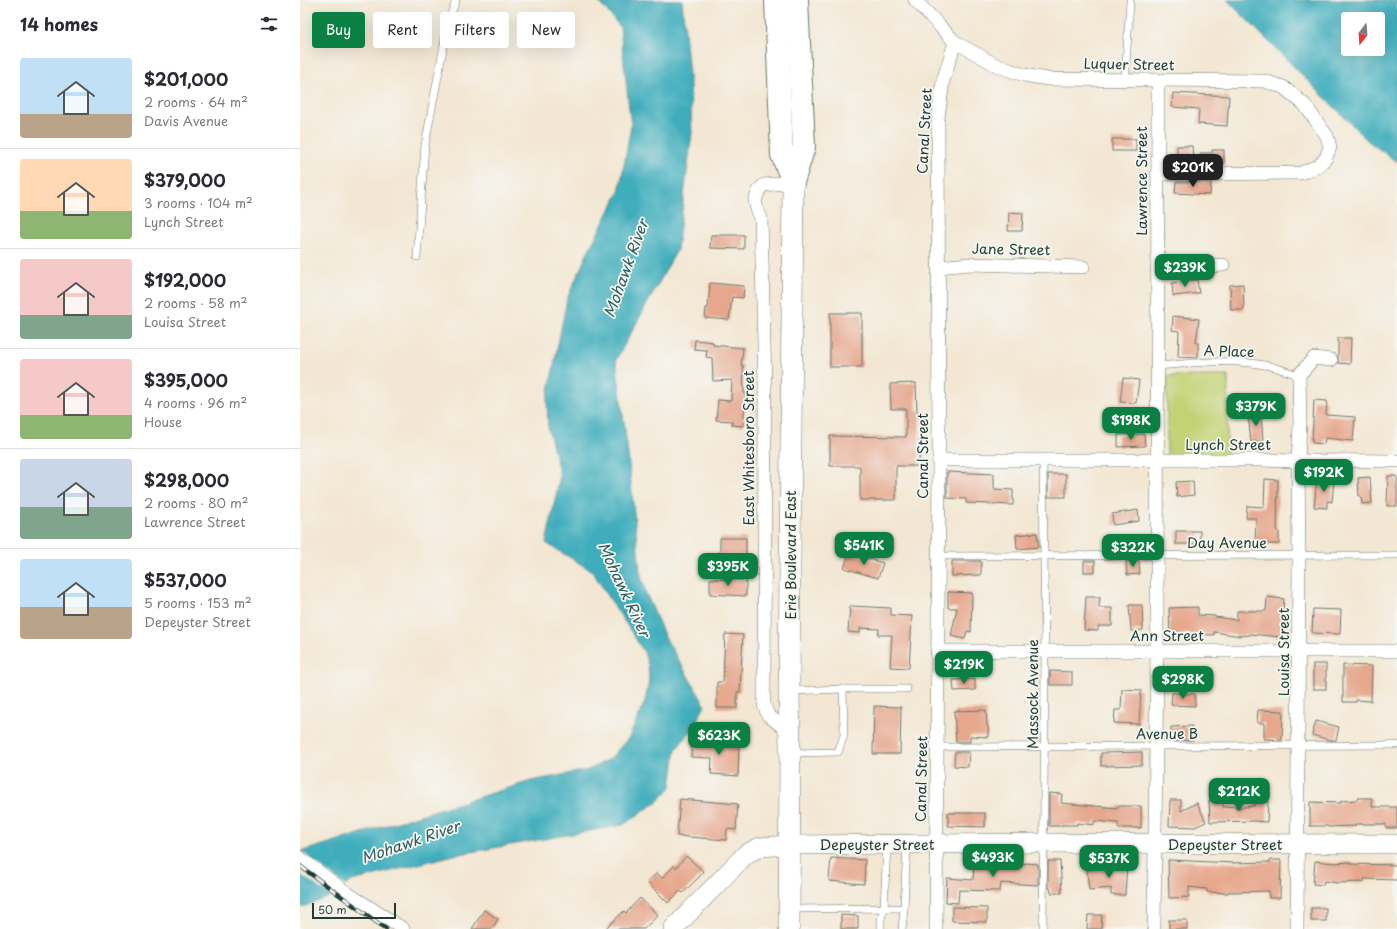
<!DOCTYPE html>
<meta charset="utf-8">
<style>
:root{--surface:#fff;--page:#f2f2f3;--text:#2b2b33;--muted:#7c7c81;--line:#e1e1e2;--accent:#0b8043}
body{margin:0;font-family:"Playpen Sans",sans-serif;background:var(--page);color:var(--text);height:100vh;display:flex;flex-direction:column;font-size:15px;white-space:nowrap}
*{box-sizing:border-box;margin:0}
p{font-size:13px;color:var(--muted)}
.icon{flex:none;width:22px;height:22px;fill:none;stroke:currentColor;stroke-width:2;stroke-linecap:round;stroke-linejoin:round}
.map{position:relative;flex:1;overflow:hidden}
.sheet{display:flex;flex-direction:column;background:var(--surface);width:300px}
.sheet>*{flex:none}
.hud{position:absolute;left:12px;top:12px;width:380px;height:36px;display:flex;gap:8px}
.needle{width:26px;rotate:197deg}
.tools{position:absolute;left:1041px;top:12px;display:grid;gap:8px}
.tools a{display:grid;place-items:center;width:44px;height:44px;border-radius:4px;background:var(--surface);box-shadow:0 4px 16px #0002;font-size:20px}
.scale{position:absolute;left:12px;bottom:10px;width:84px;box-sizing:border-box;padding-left:4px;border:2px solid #1f3d34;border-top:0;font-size:11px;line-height:14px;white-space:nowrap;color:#1f3d34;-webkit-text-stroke:3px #f6f6f2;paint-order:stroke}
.price{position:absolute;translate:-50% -34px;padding:0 9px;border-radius:8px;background:var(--accent);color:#fff;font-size:13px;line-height:26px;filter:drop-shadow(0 1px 2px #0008)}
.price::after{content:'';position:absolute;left:50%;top:24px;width:12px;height:9px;margin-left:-6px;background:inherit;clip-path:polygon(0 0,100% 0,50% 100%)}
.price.selected{background:#222;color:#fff}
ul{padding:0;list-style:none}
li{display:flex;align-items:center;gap:12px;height:100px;padding:0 20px}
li+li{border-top:1px solid var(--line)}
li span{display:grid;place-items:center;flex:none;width:112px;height:80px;border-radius:4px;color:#555}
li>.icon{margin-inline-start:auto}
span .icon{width:48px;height:48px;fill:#fffc;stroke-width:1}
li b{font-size:17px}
h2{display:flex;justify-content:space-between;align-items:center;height:48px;padding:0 20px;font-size:17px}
.pill{padding:0 14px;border-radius:4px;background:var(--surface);box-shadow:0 4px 16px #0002;font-size:14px;line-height:36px}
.pill.selected{background:var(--accent);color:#fff}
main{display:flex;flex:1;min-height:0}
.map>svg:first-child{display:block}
.green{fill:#c2d274;stroke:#708854}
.water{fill:#3fadbc;stroke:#2f7578;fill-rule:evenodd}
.pier{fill:#f3e7d3}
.building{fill:#e6a78d}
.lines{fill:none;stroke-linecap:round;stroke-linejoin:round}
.lane-casing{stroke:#69786c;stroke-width:8}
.street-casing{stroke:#69786c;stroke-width:14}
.secondary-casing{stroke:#69786c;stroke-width:20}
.primary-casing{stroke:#69786c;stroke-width:22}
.highway-casing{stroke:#69786c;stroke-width:24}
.lane{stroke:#fff;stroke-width:7}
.street{stroke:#fff;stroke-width:13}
.secondary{stroke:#fff;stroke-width:19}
.primary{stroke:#fff;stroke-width:21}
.highway{stroke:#fff;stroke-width:22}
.rail-casing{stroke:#1f3d34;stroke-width:4.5}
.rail{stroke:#f6f6f2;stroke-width:3;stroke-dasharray:9;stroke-linecap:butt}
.labels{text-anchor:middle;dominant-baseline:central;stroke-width:3.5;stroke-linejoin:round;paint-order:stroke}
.street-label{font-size:14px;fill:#1f3d34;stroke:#f6f6f2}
.water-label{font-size:15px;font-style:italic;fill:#295f5d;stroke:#f6f6f2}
</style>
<main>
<section class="sheet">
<h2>14 homes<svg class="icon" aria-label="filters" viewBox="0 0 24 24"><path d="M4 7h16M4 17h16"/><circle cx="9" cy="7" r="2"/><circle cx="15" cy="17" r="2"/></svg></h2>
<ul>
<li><span style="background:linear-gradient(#bfe0f5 70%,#b9a48a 0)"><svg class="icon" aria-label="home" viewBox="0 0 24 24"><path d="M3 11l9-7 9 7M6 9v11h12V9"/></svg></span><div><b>$201,000</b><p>2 rooms · 64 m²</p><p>Davis Avenue</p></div></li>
<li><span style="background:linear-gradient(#ffd9b3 65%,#8fb573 0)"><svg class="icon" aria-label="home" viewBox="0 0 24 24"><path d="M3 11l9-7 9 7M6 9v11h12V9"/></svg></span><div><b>$379,000</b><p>3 rooms · 104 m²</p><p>Lynch Street</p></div></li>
<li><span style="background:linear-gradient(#f6c9c9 70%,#7fa58c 0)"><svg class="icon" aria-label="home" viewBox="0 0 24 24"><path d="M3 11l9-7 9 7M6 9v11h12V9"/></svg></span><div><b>$192,000</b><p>2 rooms · 58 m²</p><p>Louisa Street</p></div></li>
<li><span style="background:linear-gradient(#f6c9c9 70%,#8fb573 0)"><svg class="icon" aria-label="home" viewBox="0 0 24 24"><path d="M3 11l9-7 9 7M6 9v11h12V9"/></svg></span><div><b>$395,000</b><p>4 rooms · 96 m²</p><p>House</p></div></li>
<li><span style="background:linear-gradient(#c9d6e8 60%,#7fa58c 0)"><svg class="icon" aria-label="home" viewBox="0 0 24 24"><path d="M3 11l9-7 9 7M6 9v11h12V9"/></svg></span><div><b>$298,000</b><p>2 rooms · 80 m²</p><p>Lawrence Street</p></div></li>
<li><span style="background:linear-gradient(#bfe0f5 60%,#b9a48a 0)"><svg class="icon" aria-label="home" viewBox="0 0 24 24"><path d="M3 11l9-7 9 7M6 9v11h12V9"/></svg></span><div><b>$537,000</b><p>5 rooms · 153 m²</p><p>Depeyster Street</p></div></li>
</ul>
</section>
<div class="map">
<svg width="1097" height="929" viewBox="0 0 1097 929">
<rect width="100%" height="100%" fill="#f6f6f2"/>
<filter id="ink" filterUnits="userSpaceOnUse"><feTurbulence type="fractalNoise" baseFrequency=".025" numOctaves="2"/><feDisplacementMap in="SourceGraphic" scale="8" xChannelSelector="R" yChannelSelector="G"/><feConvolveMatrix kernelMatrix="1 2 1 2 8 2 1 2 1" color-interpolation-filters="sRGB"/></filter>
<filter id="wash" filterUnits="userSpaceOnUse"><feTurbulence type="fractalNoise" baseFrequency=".012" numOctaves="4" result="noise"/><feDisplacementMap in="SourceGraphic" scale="16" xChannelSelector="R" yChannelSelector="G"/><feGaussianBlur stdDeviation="0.9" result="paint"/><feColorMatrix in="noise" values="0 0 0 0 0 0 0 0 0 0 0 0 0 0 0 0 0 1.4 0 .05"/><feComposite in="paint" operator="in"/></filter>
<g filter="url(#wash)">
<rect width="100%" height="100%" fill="#f3e7d3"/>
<path class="green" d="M867,376H928L927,460H867Z"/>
<g class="water">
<path d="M296,0H382L390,85L392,133L377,250L316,360L328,454L340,571L346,593L365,637L405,705L391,731L376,749L371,787L358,801L323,825L154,855L52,881L27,898L0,908V852L231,781L288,770L310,759L329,737L345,702L349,680L348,665L344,652L292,571L246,543L260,476L248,427L247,400L267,299L287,254L319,192L331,126L320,27L308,12Z"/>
<path d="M927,0H1097V162L1068,141ZM1048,19H1078V49H1048Z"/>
</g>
<path class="pier" d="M2,852L46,887L32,897L0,874V853Z"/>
<g id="blocks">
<g class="building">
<path d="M873,93L929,96L927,126L898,124L899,109L872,107Z"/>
<rect x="812" y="139" width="24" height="12"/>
<path d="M877,146H892L893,159L877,160Z"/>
<path d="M912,150H924V164H901V153H912Z"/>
<path d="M876,182H911L910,195L875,193Z"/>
<path d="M709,212L723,213L722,231H708Z"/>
<path d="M411,235H444V249L410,248Z"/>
<path d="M897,280L899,293L873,296L872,283Z"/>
<path d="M410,283L444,286L443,298L432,297L429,320L405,318L406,308H408Z"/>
<path d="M943,284L944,310H931L930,285Z"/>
<rect x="530" y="313" width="32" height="54"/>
<path d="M873,316L899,319L896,343H898V358L878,357L879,331L872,330Z"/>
<path d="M1038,338H1051L1050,364L1038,363Z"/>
<path d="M395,340L413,342V345L443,348L441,366L443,365L444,393H446L443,426L432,425V421L416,420L418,400L431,401L432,380L413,381L412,358L406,357L407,350L394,349Z"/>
<path d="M823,378L839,380L836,403L820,402Z"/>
<path d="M616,383L617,412H620L619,466H596V500H560V466H530V436L606,437V409H591L590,384Z"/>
<path d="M1014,400L1027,401L1026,415L1055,417L1053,441L1025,438L1024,444L1012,443Z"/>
<path d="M961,413L963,441L951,442L948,414Z"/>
<path d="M844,434L845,446L818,447V435Z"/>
<path d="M647,472L694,474V489L713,490V505L666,503V499L647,498Z"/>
<rect x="748" y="474" width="18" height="23"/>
<path d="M1088,476H1097V506H1087Z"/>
<path d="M1070,477L1072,503L1062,504L1061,496H1059L1058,478Z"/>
<path d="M965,479L978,480L977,530L979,531V544H955L956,518H946L947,506L964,507Z"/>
<path d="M1017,479L1034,480L1032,502L1027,501V508L1014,507Z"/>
<path d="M893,481L894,495L877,497L876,482Z"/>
<path d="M838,510L839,521L813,525L812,514Z"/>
<rect x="876" y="531" width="24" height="13"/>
<path d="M737,533L739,547L717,549L716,535Z"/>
<path d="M420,538H446V555L420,554Z"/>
<path d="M549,553L583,563L578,578L544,568Z"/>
<path d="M652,561H681V575L652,576Z"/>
<rect x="784" y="561" width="11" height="11"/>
<path d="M826,561H839L840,574L827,575Z"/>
<path d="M410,579L446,580V596L410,594Z"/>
<path d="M648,592L672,593L671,632L667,631L665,639L651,636L657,608H648Z"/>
<path d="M786,597H800L799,608H812V626H798V631L784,630Z"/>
<path d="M967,597L984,599L981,637L950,634V635L941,636L914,632V635L883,634V635L870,636L869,608L898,607V615L915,616V617L937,620V611H966Z"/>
<path d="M829,605H842L843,630L831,631Z"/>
<path d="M550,606L591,608V615L612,616L609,668L590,667L592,635H578L579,629L560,628V633L548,632Z"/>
<path d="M1013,609L1041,610L1040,634L1012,633Z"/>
<path d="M425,634L443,635L440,692H437V708H417V682H423Z"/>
<rect x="1013" y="664" width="13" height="25"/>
<path d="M1043,665L1072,666L1071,701L1056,700V702H1043Z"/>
<path d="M750,671L772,672V685H750Z"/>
<path d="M675,679V690L654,691L653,680Z"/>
<path d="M822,689L841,690L839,724L814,723L815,710H821Z"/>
<path d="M872,693L895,694V706L871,705Z"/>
<path d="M574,706L601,707L600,754H573Z"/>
<path d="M686,710L687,726H688V737L670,736V742H656L654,711Z"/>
<path d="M958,710L983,711L982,740L964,739V723H957Z"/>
<path d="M1016,721L1039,727L1036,740H1030L1012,735Z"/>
<path d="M892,726L893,740L871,741V727Z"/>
<path d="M392,740L439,743L438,776L411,774L412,758L391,757Z"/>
<path d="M655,752H669L668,767L654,766Z"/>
<path d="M842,752V765L801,766V753Z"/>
<path d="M749,793L762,794L761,803L818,808V806H841V828H818V823L794,821V825L777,823V825H761V826H749Z"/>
<path d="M1057,798H1072V807H1097V828H1086V824H1055V826L1028,827V826H1010V802L1041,803V801L1057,800Z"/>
<path d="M380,799L438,804L436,830L427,829L426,840L377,836Z"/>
<path d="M955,799L968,800L967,822L954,821L910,822L909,800H922L923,807L936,806V808L954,806Z"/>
<path d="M870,800H881V811L897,803L906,822L895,827L869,826Z"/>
<path d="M648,813H685V827L648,826Z"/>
<path d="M386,856L404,872L383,893L380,891L368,903L347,882L357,873L362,878L374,866L376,868Z"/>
<path d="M531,858L565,860L564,884L529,881Z"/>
<path d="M868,860L934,863L970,862V860H981L980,898H969V891L928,892V893L907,892V889L889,887V897L869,898Z"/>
<path d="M674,861L725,864V863L738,864V885L701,883L700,891L659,890L658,903L646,902L647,878L673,880Z"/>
<path d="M748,861H760L762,893H751L750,888H748Z"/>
<path d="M1015,861L1034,863L1051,862V864L1097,865V880L1064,879V882L1038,883L1024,881L1023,885L1013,884Z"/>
<path d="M814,864L827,865L825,895H811V888L789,890L787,870L796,869V866L814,865Z"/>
<path d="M340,898L358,915L344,929H305L324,911L326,913Z"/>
<path d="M652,907L687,908V922L652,921Z"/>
<rect x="1011" y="908" width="15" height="13"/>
<path d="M184,910L198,919L192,929H172Z"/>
<path d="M541,915L558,916V929H541Z"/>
<path d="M788,915H802L801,929H787Z"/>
<rect x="869" y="920" width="18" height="9"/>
</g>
</g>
</g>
<g filter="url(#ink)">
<use href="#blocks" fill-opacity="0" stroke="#69786c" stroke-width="1"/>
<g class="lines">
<defs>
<g id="lane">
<path d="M825,80L830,1"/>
<path d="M117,257L125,145L148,23L156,0"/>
<path d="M857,366C893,363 933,358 970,366C980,369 989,372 999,375"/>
<path d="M638,556L1097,555"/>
<path d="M491,691L543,689H607"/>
<path d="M637,747L1097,745"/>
<path d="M492,753L538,752L544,735L543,689"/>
<path d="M491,909L604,908L607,845"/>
<path d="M581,929V919L584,908L587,844"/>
<path d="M602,929L604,908"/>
<path d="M743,929L745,651L743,459"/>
</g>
<g id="street">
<path d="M615,0L655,42L643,81L638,118L639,460L636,929"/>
<path d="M655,42L698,66L724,75L747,79L964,81L983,87L1004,104L1027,136L1030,147L1026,158L1018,166L1001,173L857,174"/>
<path d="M638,267L670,264L783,267"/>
<path d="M857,270L923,265"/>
<path d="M639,460H961C1006,462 1052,460 1097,461"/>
<path d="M637,651H1097"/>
<path d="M490,733L468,715L464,705L465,387L461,218L457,209L455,201L459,190L464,185L493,182"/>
<path d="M0,858L47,893L103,929"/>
<path d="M854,929L857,651L858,81"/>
<path d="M997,929L999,555L998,461L1000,425L999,375L1014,358L1031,360"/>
</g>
<path id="secondary" d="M373,929L446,854L460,847L489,845L743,843L1097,844"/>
<path id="primary" d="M489,929L490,753L489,691L493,182"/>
<g id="highway">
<path d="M476,0L482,155L493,182"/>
<path d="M493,182L504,147L497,0"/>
</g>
</defs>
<use href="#lane" class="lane-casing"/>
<use href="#street" class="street-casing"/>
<use href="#secondary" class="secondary-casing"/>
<use href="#primary" class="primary-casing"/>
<use href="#highway" class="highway-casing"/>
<use href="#lane" class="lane"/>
<use href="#street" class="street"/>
<use href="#secondary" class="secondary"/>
<use href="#primary" class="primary"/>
<use href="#highway" class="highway"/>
<defs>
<path id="rail" d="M0,866L86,929"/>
</defs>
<use href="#rail" class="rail-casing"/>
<use href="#rail" class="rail"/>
</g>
</g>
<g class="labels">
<g class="street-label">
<text transform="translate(829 64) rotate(1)">Luquer Street</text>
<text transform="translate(624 131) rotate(-87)">Canal Street</text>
<text transform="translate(841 181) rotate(-90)">Lawrence Street</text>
<text transform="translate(711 249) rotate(1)">Jane Street</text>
<text transform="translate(929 351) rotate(2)">A Place</text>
<text x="928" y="444">Lynch Street</text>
<text transform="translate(448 448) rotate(-90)">East Whitesboro Street</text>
<text transform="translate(622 456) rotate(-90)">Canal Street</text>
<text x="927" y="542">Day Avenue</text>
<text transform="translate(490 555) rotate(-90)">Erie Boulevard East</text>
<text x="867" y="635">Ann Street</text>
<text transform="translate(983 652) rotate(-90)">Louisa Street</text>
<text transform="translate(732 694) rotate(-90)">Massock Avenue</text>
<text x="867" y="733">Avenue B</text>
<text transform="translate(621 779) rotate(-89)">Canal Street</text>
<text x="577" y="844">Depeyster Street</text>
<text x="925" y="844">Depeyster Street</text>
</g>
<g class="water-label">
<text transform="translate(325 268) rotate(-70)">Mohawk River</text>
<text transform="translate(325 589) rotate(65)">Mohawk River</text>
<text transform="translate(110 841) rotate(-19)">Mohawk River</text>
</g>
</g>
</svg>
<div class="tools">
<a><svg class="needle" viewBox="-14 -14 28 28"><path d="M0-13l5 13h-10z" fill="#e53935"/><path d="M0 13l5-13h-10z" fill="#7c7c81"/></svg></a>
</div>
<div class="scale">50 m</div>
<b class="price selected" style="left:893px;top:188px">$201K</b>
<b class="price" style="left:885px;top:288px">$239K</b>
<b class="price" style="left:956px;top:427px">$379K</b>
<b class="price" style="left:831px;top:441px">$198K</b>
<b class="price" style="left:1024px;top:493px">$192K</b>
<b class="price" style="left:564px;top:566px">$541K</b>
<b class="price" style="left:833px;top:568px">$322K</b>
<b class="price" style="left:428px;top:587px">$395K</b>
<b class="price" style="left:664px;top:685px">$219K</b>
<b class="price" style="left:883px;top:700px">$298K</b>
<b class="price" style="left:419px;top:756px">$623K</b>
<b class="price" style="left:939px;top:812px">$212K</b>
<b class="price" style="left:693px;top:878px">$493K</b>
<b class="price" style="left:809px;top:879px">$537K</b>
<div class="hud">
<a class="pill selected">Buy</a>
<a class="pill">Rent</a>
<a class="pill">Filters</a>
<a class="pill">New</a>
</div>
</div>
</main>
